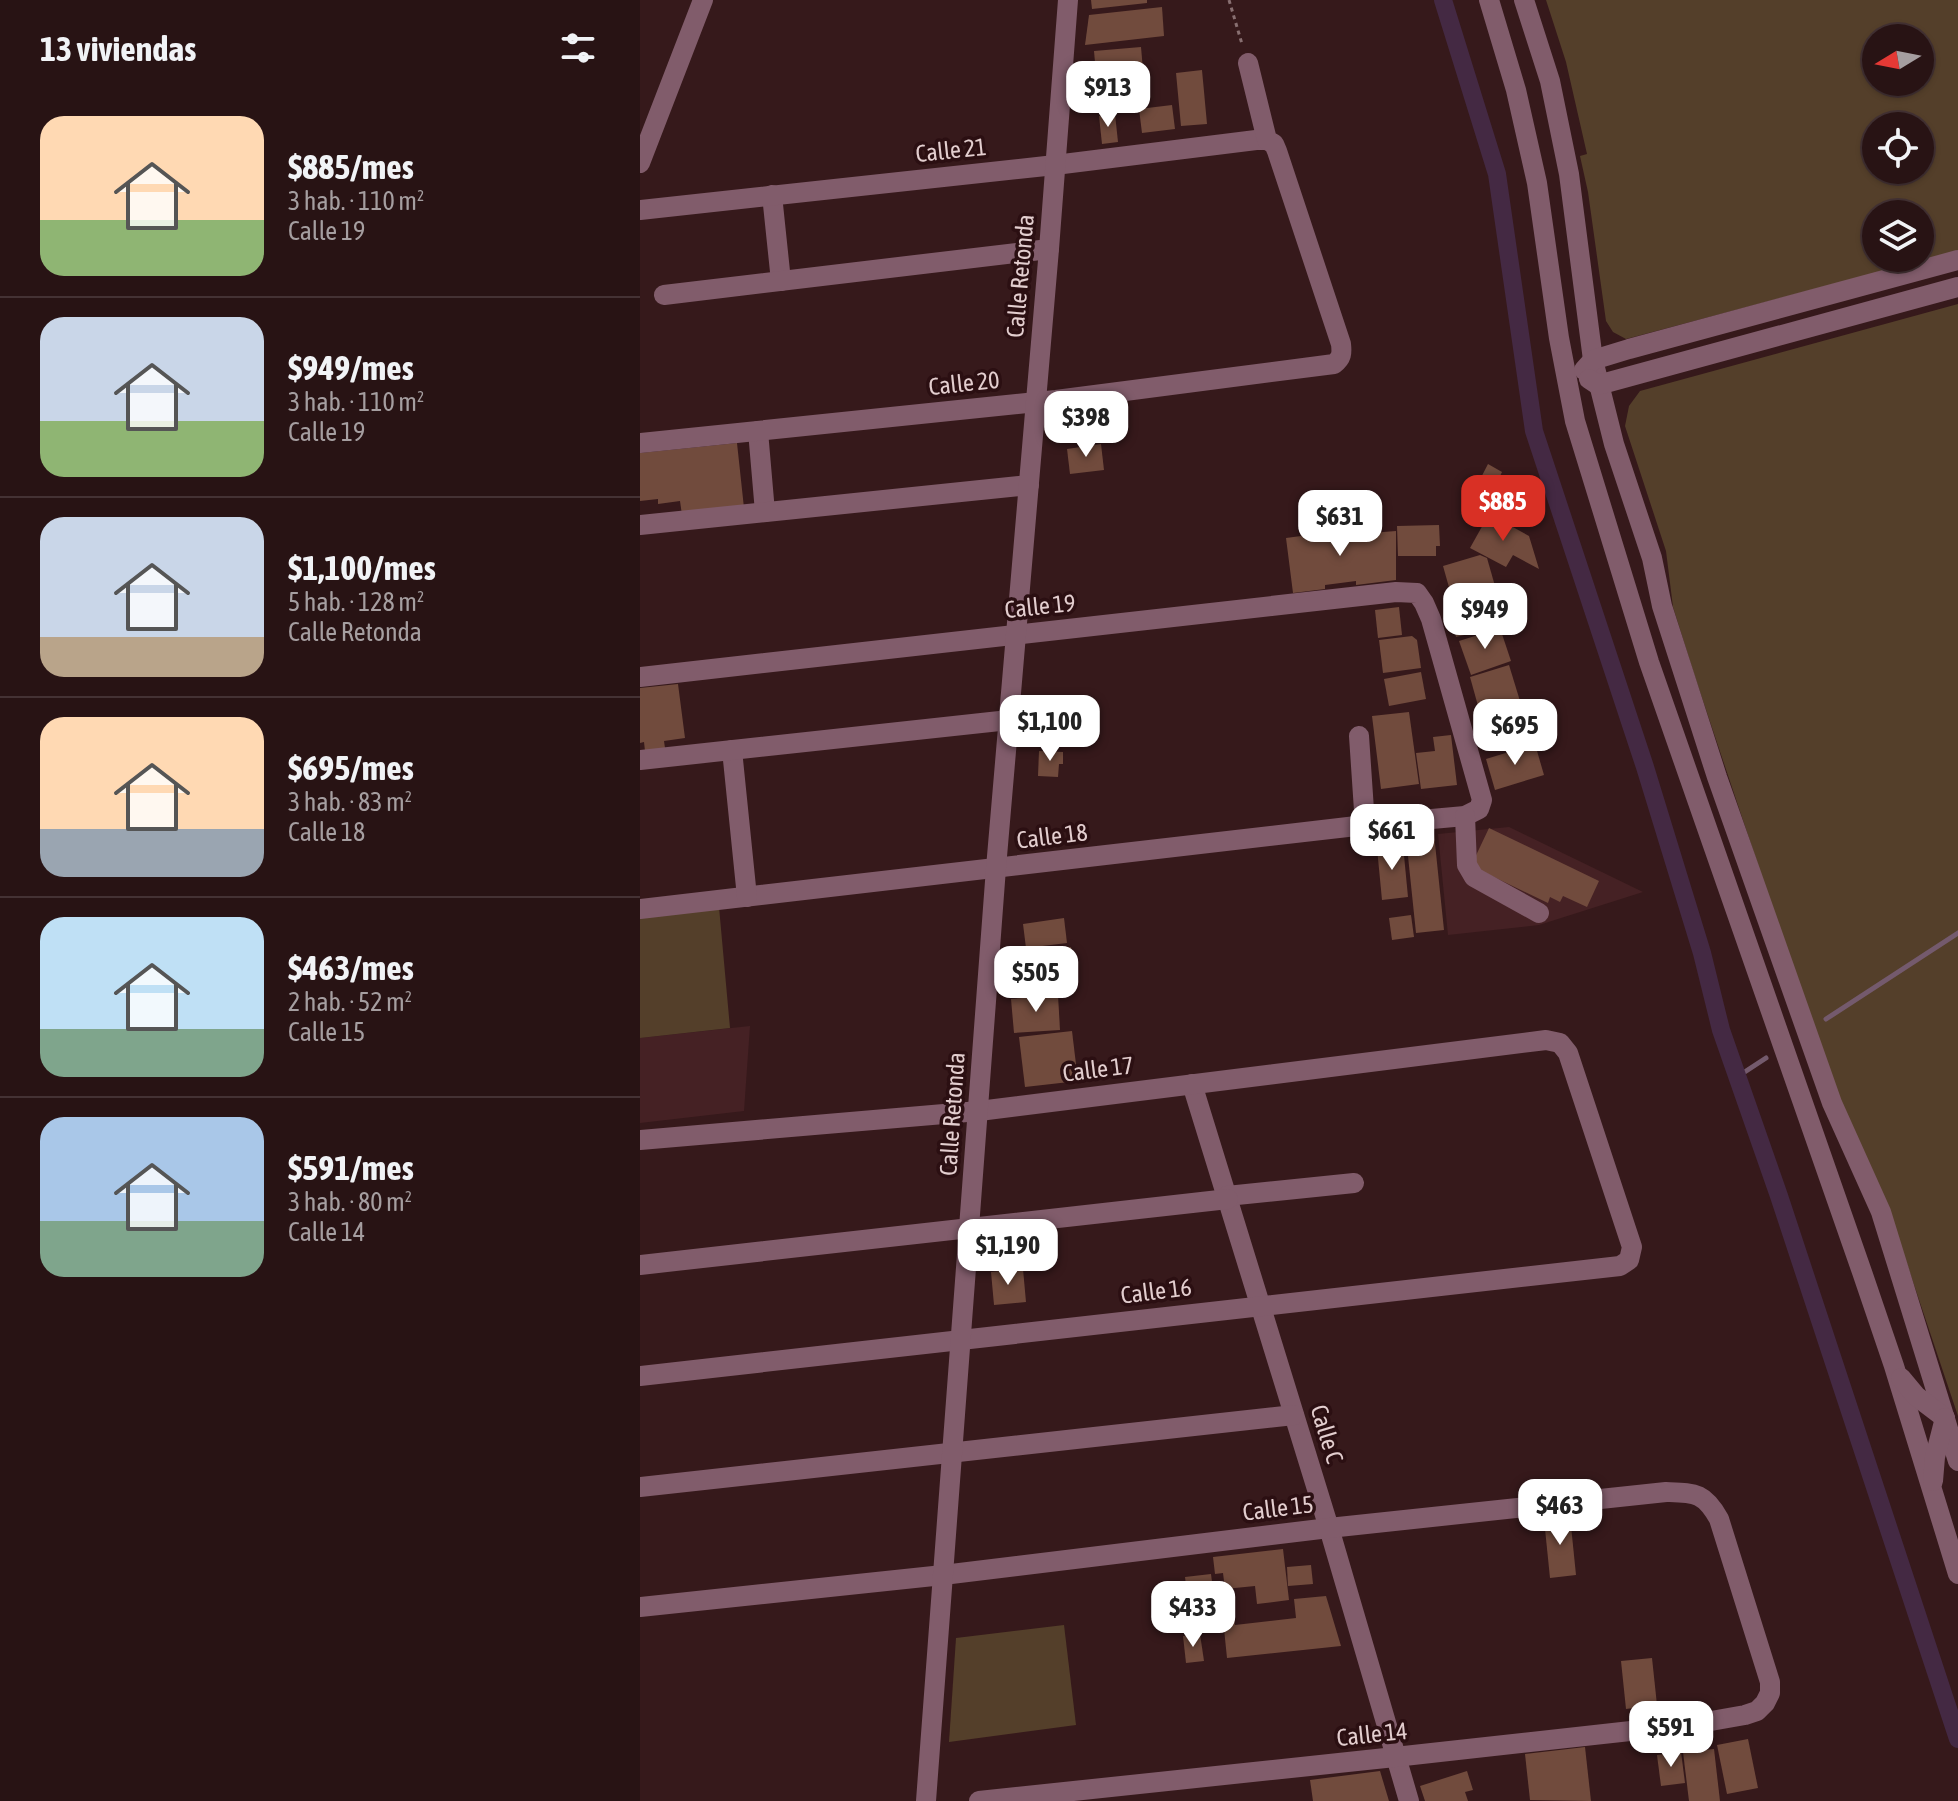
<!DOCTYPE html>
<html lang="es">
<meta charset="utf-8">
<style>
:root{--surface:#281314;--page:#342022;--text:#f1f3f6;--muted:#a59ea0;--line:#443234;--accent:#d93025}
body{margin:0;font-family:"Asap Condensed",sans-serif;background:var(--page);color:var(--text);height:100vh;display:flex;flex-direction:column;font-size:30px;white-space:nowrap}
*{box-sizing:border-box;margin:0}
p{font-size:26px;color:var(--muted)}
.icon{flex:none;width:44px;height:44px;fill:none;stroke:currentColor;stroke-width:2;stroke-linecap:round;stroke-linejoin:round}
.map{position:relative;flex:1;overflow:hidden}
.side{display:flex;flex-direction:column;background:var(--surface);width:640px}
.side>*{flex:none}
.needle{width:52px;rotate:260deg}
.tools{position:absolute;left:1222px;top:24px;display:grid;gap:16px}
.tools a{display:grid;place-items:center;width:72px;height:72px;border-radius:50%;background:var(--surface);box-shadow:0 2px 6px #0004,0 0 0 2px var(--line);font-size:40px}
.price{position:absolute;translate:-50% -68px;padding:0 18px;border-radius:16px;background:#fff;color:#222;font-size:26px;line-height:52px;filter:drop-shadow(0 2px 4px #0008)}
.price::after{content:'';position:absolute;left:50%;top:48px;width:24px;height:18px;margin-left:-12px;background:inherit;clip-path:polygon(0 0,100% 0,50% 100%)}
.price.current{background:var(--accent);color:#fff}
ul{padding:0;list-style:none}
li{display:flex;align-items:center;gap:24px;height:200px;padding:0 40px}
li+li{border-top:2px solid var(--line)}
li span{display:grid;place-items:center;flex:none;width:224px;height:160px;border-radius:24px;color:#555}
li>.icon{margin-inline-start:auto}
span .icon{width:96px;height:96px;fill:#fffc;stroke-width:1}
li b{font-size:34px}
h2{display:flex;justify-content:space-between;align-items:center;height:96px;padding:0 40px;font-size:34px}
main{display:flex;flex:1;min-height:0}
.map>svg:first-child{display:block}
.built{fill:#452124}
.green{fill:#543f2a;fill-rule:evenodd}
.lines{fill:none;stroke-linecap:round;stroke-linejoin:round}
.stream{stroke:#745a6d;stroke-width:5}
.canal{stroke:#442943;stroke-width:18}
.building{fill:#714b3d}
.path{stroke:#886f71;stroke-width:3;stroke-dasharray:4 4;stroke-linecap:butt}
.minor{stroke:#815c6b;stroke-width:20}
.labels{text-anchor:middle;dominant-baseline:central;stroke-width:7;stroke-linejoin:round;paint-order:stroke}
.street-label{font-size:24px;fill:#e3cecf;stroke:#2b0f12}
</style>
<main>
<section class="side">
<h2>13 viviendas<svg class="icon" aria-label="filters" viewBox="0 0 24 24"><path d="M4 7h16M4 17h16"/><circle cx="9" cy="7" r="2"/><circle cx="15" cy="17" r="2"/></svg></h2>
<ul>
<li><span style="background:linear-gradient(#ffd9b3 65%,#8fb573 0)"><svg class="icon" aria-label="home" viewBox="0 0 24 24"><path d="M3 11l9-7 9 7M6 9v11h12V9"/></svg></span><div><b>$885/mes</b><p>3 hab. · 110 m²</p><p>Calle 19</p></div></li>
<li><span style="background:linear-gradient(#c9d6e8 65%,#8fb573 0)"><svg class="icon" aria-label="home" viewBox="0 0 24 24"><path d="M3 11l9-7 9 7M6 9v11h12V9"/></svg></span><div><b>$949/mes</b><p>3 hab. · 110 m²</p><p>Calle 19</p></div></li>
<li><span style="background:linear-gradient(#c9d6e8 75%,#b9a48a 0)"><svg class="icon" aria-label="home" viewBox="0 0 24 24"><path d="M3 11l9-7 9 7M6 9v11h12V9"/></svg></span><div><b>$1,100/mes</b><p>5 hab. · 128 m²</p><p>Calle Retonda</p></div></li>
<li><span style="background:linear-gradient(#ffd9b3 70%,#9aa5b1 0)"><svg class="icon" aria-label="home" viewBox="0 0 24 24"><path d="M3 11l9-7 9 7M6 9v11h12V9"/></svg></span><div><b>$695/mes</b><p>3 hab. · 83 m²</p><p>Calle 18</p></div></li>
<li><span style="background:linear-gradient(#bfe0f5 70%,#7fa58c 0)"><svg class="icon" aria-label="home" viewBox="0 0 24 24"><path d="M3 11l9-7 9 7M6 9v11h12V9"/></svg></span><div><b>$463/mes</b><p>2 hab. · 52 m²</p><p>Calle 15</p></div></li>
<li><span style="background:linear-gradient(#a9c7e8 65%,#7fa58c 0)"><svg class="icon" aria-label="home" viewBox="0 0 24 24"><path d="M3 11l9-7 9 7M6 9v11h12V9"/></svg></span><div><b>$591/mes</b><p>3 hab. · 80 m²</p><p>Calle 14</p></div></li>
</ul>
</section>
<div class="map">
<svg width="1318" height="1801" viewBox="0 0 1318 1801">
<rect width="100%" height="100%" fill="#36191b"/>
<g class="built">
<path d="M869,827L1003,892L899,925L808,935L798,834Z"/>
<path d="M110,1026L104,1111L0,1123V1038Z"/>
</g>
<g class="green">
<path d="M906,0H1318V251L986,339L973,332L966,321L948,192L940,156L947,154L926,62ZM1236,38H1280V82H1236ZM1236,126H1280V170H1236ZM1236,214H1280V258H1236Z"/>
<path d="M1318,304V1416L1259,1240L1222,1162L1165,1005L1054,674L1033,607L1026,551L985,426L989,406L1000,391Z"/>
<path d="M79,907L90,1028L0,1038V917Z"/>
<path d="M424,1625L436,1725L309,1742L316,1638Z"/>
</g>
<g class="lines">
<g class="stream">
<path d="M1186,1019L1318,933"/>
<path d="M1097,1077L1126,1058"/>
</g>
<path class="canal" d="M803,0L857,174L894,431L1005,767L1062,953L1081,1030L1139,1196L1318,1739"/>
</g>
<g class="building">
<path d="M451,0H507V3L452,9Z"/>
<path d="M522,7L524,36L445,45L449,15Z"/>
<path d="M501,47L503,70L456,74L454,51Z"/>
<path d="M562,70L567,124L541,126L536,73Z"/>
<rect x="452" y="81" width="46" height="23"/>
<path d="M532,105L535,129L502,133L499,109Z"/>
<path d="M475,114L478,142L462,144L459,116Z"/>
<path d="M97,443L104,508L42,515L40,501L18,504V499L0,501V453Z"/>
<path d="M461,444L464,470L430,474L427,449Z"/>
<path d="M848,464L862,472L859,478L869,483L855,509L831,497Z"/>
<path d="M849,514L889,536L899,569L873,555L866,567L830,548Z"/>
<path d="M677,519L679,537L756,531V580L716,585V581L685,585V589L653,593L646,538L661,536L659,521Z"/>
<path d="M799,525L800,546H796V556H758L757,526Z"/>
<path d="M840,555L847,558L855,586L812,598L803,566Z"/>
<path d="M845,590L846,598L855,596L862,626L816,637L808,602Z"/>
<path d="M759,607L762,635L738,638L735,610Z"/>
<path d="M860,628L871,661L831,675L819,641Z"/>
<path d="M772,636L777,640L781,668L743,673L739,640Z"/>
<path d="M869,665L880,701L840,713L830,677Z"/>
<path d="M781,672L786,699L749,706L744,679Z"/>
<path d="M38,684L45,738L24,741L25,748L5,751L4,742L0,743V688Z"/>
<path d="M882,702L892,734L851,746L842,715Z"/>
<path d="M769,712L779,784L741,789L732,716Z"/>
<path d="M811,735L817,785L781,789L776,753L795,751L793,737Z"/>
<path d="M895,744L904,775L855,790L846,759Z"/>
<path d="M399,751L423,752V764H419L418,777L398,776Z"/>
<path d="M849,828L959,881L947,907L923,896L920,902L910,897L908,903L831,866Z"/>
<path d="M794,834L804,930L776,933L766,837Z"/>
<path d="M763,845L768,897L742,900L737,848Z"/>
<path d="M771,915L774,937L752,940L749,918Z"/>
<path d="M424,918L427,943L386,948L383,924Z"/>
<path d="M431,947L434,977L377,984L373,953Z"/>
<path d="M418,995L420,1030L374,1033L371,999Z"/>
<path d="M432,1031L438,1081L385,1087L379,1037Z"/>
<path d="M383,1269L386,1302L354,1305L351,1272Z"/>
<path d="M930,1516L936,1575L910,1578L904,1519Z"/>
<path d="M643,1549L649,1600L617,1604L615,1586L585,1589L583,1573L575,1574L573,1557Z"/>
<path d="M671,1565L673,1584L648,1586L647,1567Z"/>
<path d="M571,1574L577,1620L551,1623L545,1577Z"/>
<path d="M686,1596L701,1646L587,1658L583,1619L594,1618L595,1625L656,1618L654,1599Z"/>
<path d="M560,1634L564,1661L546,1663L543,1636Z"/>
<path d="M1012,1658L1017,1705L986,1709L981,1661Z"/>
<path d="M1108,1739L1118,1788L1087,1794L1077,1745Z"/>
<path d="M945,1747L951,1801L890,1800L885,1754Z"/>
<path d="M1074,1749L1080,1801H1049L1043,1752Z"/>
<path d="M1041,1752L1045,1783L1021,1786L1017,1755Z"/>
<path d="M740,1771L749,1801H673L670,1780Z"/>
<path d="M827,1771L833,1790L825,1792L828,1801H785L780,1786Z"/>
</g>
<g class="lines">
<path class="path" d="M589,0L602,44"/>
<g class="minor">
<path d="M849,0L876,90L897,183L919,338L935,421L1009,662L1222,1272L1254,1366L1318,1574"/>
<path d="M884,0L910,81L929,174L953,360L974,444L1012,558L1022,606L1077,777L1192,1103L1241,1212L1318,1461"/>
<path d="M0,163L63,0"/>
<path d="M132,195L141,281"/>
<path d="M0,210L415,165L616,140H627"/>
<path d="M24,295L409,249"/>
<path d="M944,370L953,360L989,349L1318,260"/>
<path d="M949,379L958,385L1318,287"/>
<path d="M118,431L125,512"/>
<path d="M0,443L416,400L694,364C702,358 702,353 701,344L637,151L634,144L627,140L608,63"/>
<path d="M0,525L389,485"/>
<path d="M0,677L756,592L777,593L784,603L791,619L842,800L839,809L825,816L725,825L0,909"/>
<path d="M719,736L725,825"/>
<path d="M92,750L107,897"/>
<path d="M0,760L369,720"/>
<path d="M825,816L827,865L834,877L899,913"/>
<path d="M552,1084L689,1528L769,1801"/>
<path d="M0,1140L339,1111L906,1040L920,1043L928,1053L992,1247L989,1260L980,1266L0,1376"/>
<path d="M587,1196L714,1183"/>
<path d="M0,1265L588,1199"/>
<path d="M1261,1378L1276,1396L1305,1418"/>
<path d="M1293,1481L1295,1457L1305,1418"/>
<path d="M0,1487L654,1415"/>
<path d="M0,1607L303,1575L689,1528L1026,1492C1055,1493 1064,1492 1079,1519L1130,1682V1693L1125,1703L1117,1711L1105,1715L1054,1724L755,1757L339,1801"/>
<path d="M286,1801L356,868L409,249L428,0"/>
</g>
</g>
<g class="labels">
<g class="street-label">
<text transform="translate(311 150) rotate(-6)">Calle 21</text>
<text transform="translate(380 276) rotate(-85)">Calle Retonda</text>
<text transform="translate(324 383) rotate(-6)">Calle 20</text>
<text transform="translate(400 606) rotate(-6)">Calle 19</text>
<text transform="translate(412 836) rotate(-7)">Calle 18</text>
<text transform="translate(458 1069) rotate(-7)">Calle 17</text>
<text transform="translate(312 1114) rotate(-86)">Calle Retonda</text>
<text transform="translate(516 1291) rotate(-7)">Calle 16</text>
<text transform="translate(687 1434) rotate(73)">Calle C</text>
<text transform="translate(638 1508) rotate(-7)">Calle 15</text>
<text transform="translate(732 1734) rotate(-6)">Calle 14</text>
</g>
</g>
</svg>
<div class="tools">
<a><svg class="needle" viewBox="-14 -14 28 28"><path d="M0-13l5 13h-10z" fill="#e53935"/><path d="M0 13l5-13h-10z" fill="#a59ea0"/></svg></a>
<a><svg class="icon" aria-label="locate" viewBox="0 0 24 24"><circle cx="12" cy="12" r="6"/><path d="M12 2v4M12 18v4M2 12h4M18 12h4"/></svg></a>
<a><svg class="icon" aria-label="layers" viewBox="0 0 24 24"><path d="M12 4l9 5-9 5-9-5zM3 14l9 5 9-5"/></svg></a>
</div>
<b class="price" style="left:468px;top:129px">$913</b>
<b class="price" style="left:446px;top:459px">$398</b>
<b class="price current" style="left:863px;top:543px">$885</b>
<b class="price" style="left:700px;top:558px">$631</b>
<b class="price" style="left:845px;top:651px">$949</b>
<b class="price" style="left:410px;top:763px">$1,100</b>
<b class="price" style="left:875px;top:767px">$695</b>
<b class="price" style="left:752px;top:872px">$661</b>
<b class="price" style="left:396px;top:1014px">$505</b>
<b class="price" style="left:368px;top:1287px">$1,190</b>
<b class="price" style="left:920px;top:1547px">$463</b>
<b class="price" style="left:553px;top:1649px">$433</b>
<b class="price" style="left:1031px;top:1769px">$591</b>
</div>
</main>
